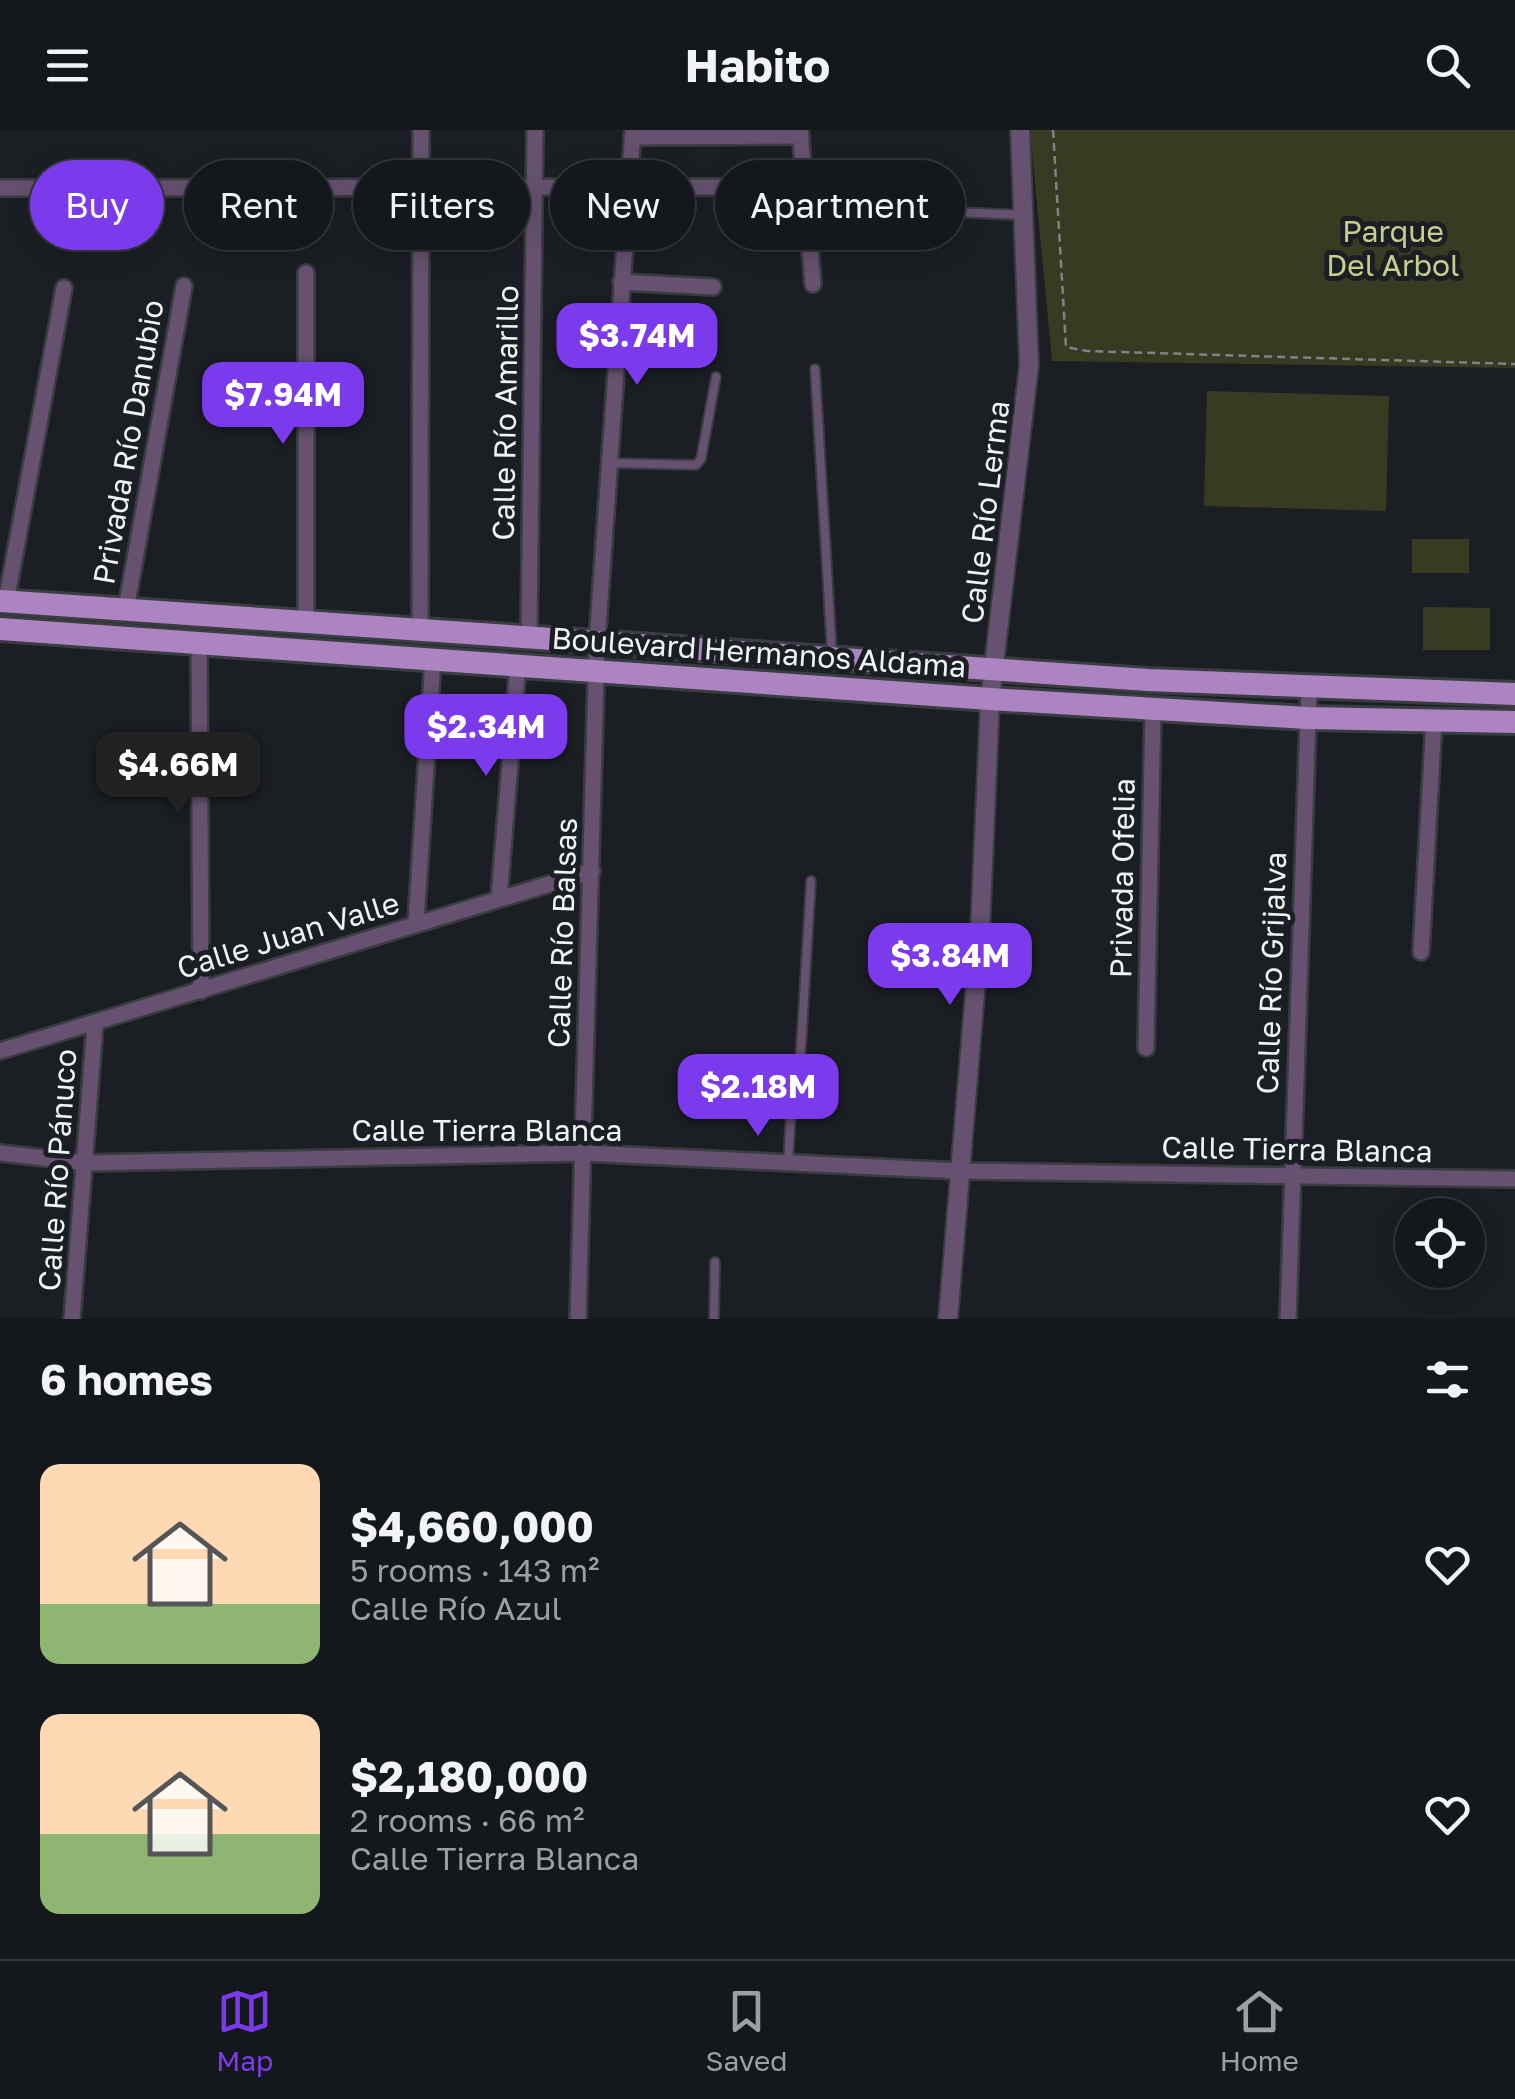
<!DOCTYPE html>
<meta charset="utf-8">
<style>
:root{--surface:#14171b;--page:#212428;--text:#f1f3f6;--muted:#9d9fa3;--line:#33363a;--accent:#7c3aed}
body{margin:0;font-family:"Golos Text",sans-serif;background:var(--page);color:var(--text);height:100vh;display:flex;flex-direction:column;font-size:38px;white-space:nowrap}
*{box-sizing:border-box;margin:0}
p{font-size:32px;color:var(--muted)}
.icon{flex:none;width:55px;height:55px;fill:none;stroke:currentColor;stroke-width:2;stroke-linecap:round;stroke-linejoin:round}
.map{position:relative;height:1189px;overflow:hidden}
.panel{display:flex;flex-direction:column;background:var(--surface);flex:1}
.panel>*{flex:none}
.banner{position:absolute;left:30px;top:30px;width:1000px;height:90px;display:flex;gap:20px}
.buttons{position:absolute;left:1395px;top:1068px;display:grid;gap:20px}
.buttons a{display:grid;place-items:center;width:90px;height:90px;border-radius:50%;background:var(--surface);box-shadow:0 5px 25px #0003,0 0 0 2px var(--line);font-size:50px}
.price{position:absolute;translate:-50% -85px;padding:0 22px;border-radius:20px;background:var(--accent);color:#fff;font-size:32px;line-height:65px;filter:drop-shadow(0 2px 5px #0008)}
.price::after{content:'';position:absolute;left:50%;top:60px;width:30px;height:22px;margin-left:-15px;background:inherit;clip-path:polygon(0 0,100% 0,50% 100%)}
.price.current{background:#222;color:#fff}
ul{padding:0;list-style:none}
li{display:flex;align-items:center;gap:30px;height:250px;padding:0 40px}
li span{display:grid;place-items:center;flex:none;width:280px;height:200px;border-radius:20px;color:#555}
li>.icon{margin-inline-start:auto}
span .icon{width:120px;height:120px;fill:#fffc;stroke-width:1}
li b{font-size:42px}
h2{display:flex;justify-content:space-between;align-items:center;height:120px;padding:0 40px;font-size:42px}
.pill{padding:0 35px;border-radius:45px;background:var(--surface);box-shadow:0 5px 25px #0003,0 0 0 2px var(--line);font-size:35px;line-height:90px}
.pill.current{background:var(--accent);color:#fff}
header{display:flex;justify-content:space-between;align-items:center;height:130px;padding:0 40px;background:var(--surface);font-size:45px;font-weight:700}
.tabs{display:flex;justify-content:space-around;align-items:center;height:140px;border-top:2px solid var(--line);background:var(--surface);font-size:28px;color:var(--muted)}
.tabs a{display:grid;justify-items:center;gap:5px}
.tabs .current{color:var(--accent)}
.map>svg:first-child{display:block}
.green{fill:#383b22}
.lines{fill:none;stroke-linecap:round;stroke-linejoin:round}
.service-casing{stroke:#393d41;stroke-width:12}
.minor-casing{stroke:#393d41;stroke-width:20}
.tertiary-casing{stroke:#393d41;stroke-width:22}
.primary-casing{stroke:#393d41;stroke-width:28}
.path{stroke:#7f8387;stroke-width:2.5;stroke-dasharray:8 5;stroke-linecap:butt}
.service{stroke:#665270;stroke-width:8}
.minor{stroke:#665270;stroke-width:15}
.tertiary{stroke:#665270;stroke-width:18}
.primary{stroke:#ad84c2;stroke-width:22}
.labels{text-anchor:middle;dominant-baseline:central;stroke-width:10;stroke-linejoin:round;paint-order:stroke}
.park-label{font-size:30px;fill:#c6ce8b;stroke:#1b1f24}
.street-label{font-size:30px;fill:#f0f3f6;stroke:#1b1f24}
</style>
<header><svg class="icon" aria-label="menu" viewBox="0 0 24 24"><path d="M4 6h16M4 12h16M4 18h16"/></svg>Habito<svg class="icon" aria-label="search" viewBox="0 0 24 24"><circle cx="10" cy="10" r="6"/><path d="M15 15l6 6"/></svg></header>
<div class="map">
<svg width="1515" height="1189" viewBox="0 0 1515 1189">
<rect width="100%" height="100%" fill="#1b1f24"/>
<g class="green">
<path d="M1030,0H1515V238L1052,231Z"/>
<path d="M1207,261L1389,266L1386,381L1204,376Z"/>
<rect x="1412" y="409" width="57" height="34"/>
<path d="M1423,477L1490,478V520H1423Z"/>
</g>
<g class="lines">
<defs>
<g id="service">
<path d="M835,77L1021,85"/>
<path d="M815,239L832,524"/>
<path d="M609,333L696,335L701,329L716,247"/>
<path d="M788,1033L793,948L800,934L811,751"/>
<path d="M714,1189L715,1132"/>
</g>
<g id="minor">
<path d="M800,0L813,154"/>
<path d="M632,7L801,6"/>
<path d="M0,58L804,57"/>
<path d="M306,143V490"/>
<path d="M621,152L713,157"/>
<path d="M6,472L64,158"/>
<path d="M126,479L184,156"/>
<path d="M420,498L421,0"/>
<path d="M529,507L535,0"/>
<path d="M199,513L201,861"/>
<path d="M499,768L518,534"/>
<path d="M416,793L433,528"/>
<path d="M1421,822L1434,590"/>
<path d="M1146,918L1153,579"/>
<path d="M0,921L592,741"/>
<path d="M0,1023L87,1033L583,1023L961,1041L1515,1049"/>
<path d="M72,1189L95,894"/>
<path d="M578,1189L597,512L633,0"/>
<path d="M1288,1189L1309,559"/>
</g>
<path id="tertiary" d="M948,1189L980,802L990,569L1029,235L1020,0"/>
<g id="primary">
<path d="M0,471L1148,550L1515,564"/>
<path d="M0,499L990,569L1307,588L1515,592"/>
</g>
</defs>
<use href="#service" class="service-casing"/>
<use href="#minor" class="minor-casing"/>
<use href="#tertiary" class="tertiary-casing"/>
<use href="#primary" class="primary-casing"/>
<path class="path" d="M1053,0L1066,217L1087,221L1515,234"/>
<use href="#service" class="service"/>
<use href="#minor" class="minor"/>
<use href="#tertiary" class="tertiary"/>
<use href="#primary" class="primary"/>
</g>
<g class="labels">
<g class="park-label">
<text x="1393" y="101">Parque<tspan x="1393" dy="34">Del Arbol</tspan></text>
</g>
<g class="street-label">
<text transform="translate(505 283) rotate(-89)">Calle Río Amarillo</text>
<text transform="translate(128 312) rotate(-80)">Privada Río Danubio</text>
<text transform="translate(985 382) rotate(-83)">Calle Río Lerma</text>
<text transform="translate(759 522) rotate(4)">Boulevard Hermanos Aldama</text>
<text transform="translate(1122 748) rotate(-89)">Privada Ofelia</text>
<text transform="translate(562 803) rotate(-88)">Calle Río Balsas</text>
<text transform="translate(288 805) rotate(-17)">Calle Juan Valle</text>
<text transform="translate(1271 843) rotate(-88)">Calle Río Grijalva</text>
<text x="487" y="1000">Calle Tierra Blanca</text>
<text transform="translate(1297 1019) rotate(1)">Calle Tierra Blanca</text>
<text transform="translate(57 1040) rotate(-86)">Calle Río Pánuco</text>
</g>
</g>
</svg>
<div class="buttons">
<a><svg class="icon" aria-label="locate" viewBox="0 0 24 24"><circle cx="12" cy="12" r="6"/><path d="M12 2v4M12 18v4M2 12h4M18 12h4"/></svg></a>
</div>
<b class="price" style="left:637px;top:258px">$3.74M</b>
<b class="price" style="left:283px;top:317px">$7.94M</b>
<b class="price" style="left:486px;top:649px">$2.34M</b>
<b class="price current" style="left:178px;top:687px">$4.66M</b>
<b class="price" style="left:950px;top:878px">$3.84M</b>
<b class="price" style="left:758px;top:1009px">$2.18M</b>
<div class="banner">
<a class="pill current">Buy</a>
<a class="pill">Rent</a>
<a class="pill">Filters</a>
<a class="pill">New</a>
<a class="pill">Apartment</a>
</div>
</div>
<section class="panel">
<h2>6 homes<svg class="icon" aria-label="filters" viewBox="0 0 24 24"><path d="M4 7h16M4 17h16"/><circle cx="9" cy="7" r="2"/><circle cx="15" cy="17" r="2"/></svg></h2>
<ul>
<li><span style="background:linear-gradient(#ffd9b3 70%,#8fb573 0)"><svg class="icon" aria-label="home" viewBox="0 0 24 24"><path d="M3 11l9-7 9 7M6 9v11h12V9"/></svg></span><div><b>$4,660,000</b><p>5 rooms · 143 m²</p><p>Calle Río Azul</p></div><svg class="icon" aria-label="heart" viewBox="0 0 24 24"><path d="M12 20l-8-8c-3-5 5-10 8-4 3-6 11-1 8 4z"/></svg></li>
<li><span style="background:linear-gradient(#ffd9b3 60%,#8fb573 0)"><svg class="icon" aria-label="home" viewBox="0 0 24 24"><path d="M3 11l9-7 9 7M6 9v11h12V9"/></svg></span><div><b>$2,180,000</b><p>2 rooms · 66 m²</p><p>Calle Tierra Blanca</p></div><svg class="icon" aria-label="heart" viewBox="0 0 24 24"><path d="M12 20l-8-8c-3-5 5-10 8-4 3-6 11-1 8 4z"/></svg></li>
</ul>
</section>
<nav class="tabs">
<a class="current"><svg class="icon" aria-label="map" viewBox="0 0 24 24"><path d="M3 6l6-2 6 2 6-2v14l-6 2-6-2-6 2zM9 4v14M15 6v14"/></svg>Map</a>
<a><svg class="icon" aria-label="saved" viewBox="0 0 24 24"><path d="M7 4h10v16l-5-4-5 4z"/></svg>Saved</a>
<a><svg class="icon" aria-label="home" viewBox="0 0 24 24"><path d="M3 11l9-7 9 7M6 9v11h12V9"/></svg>Home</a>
</nav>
